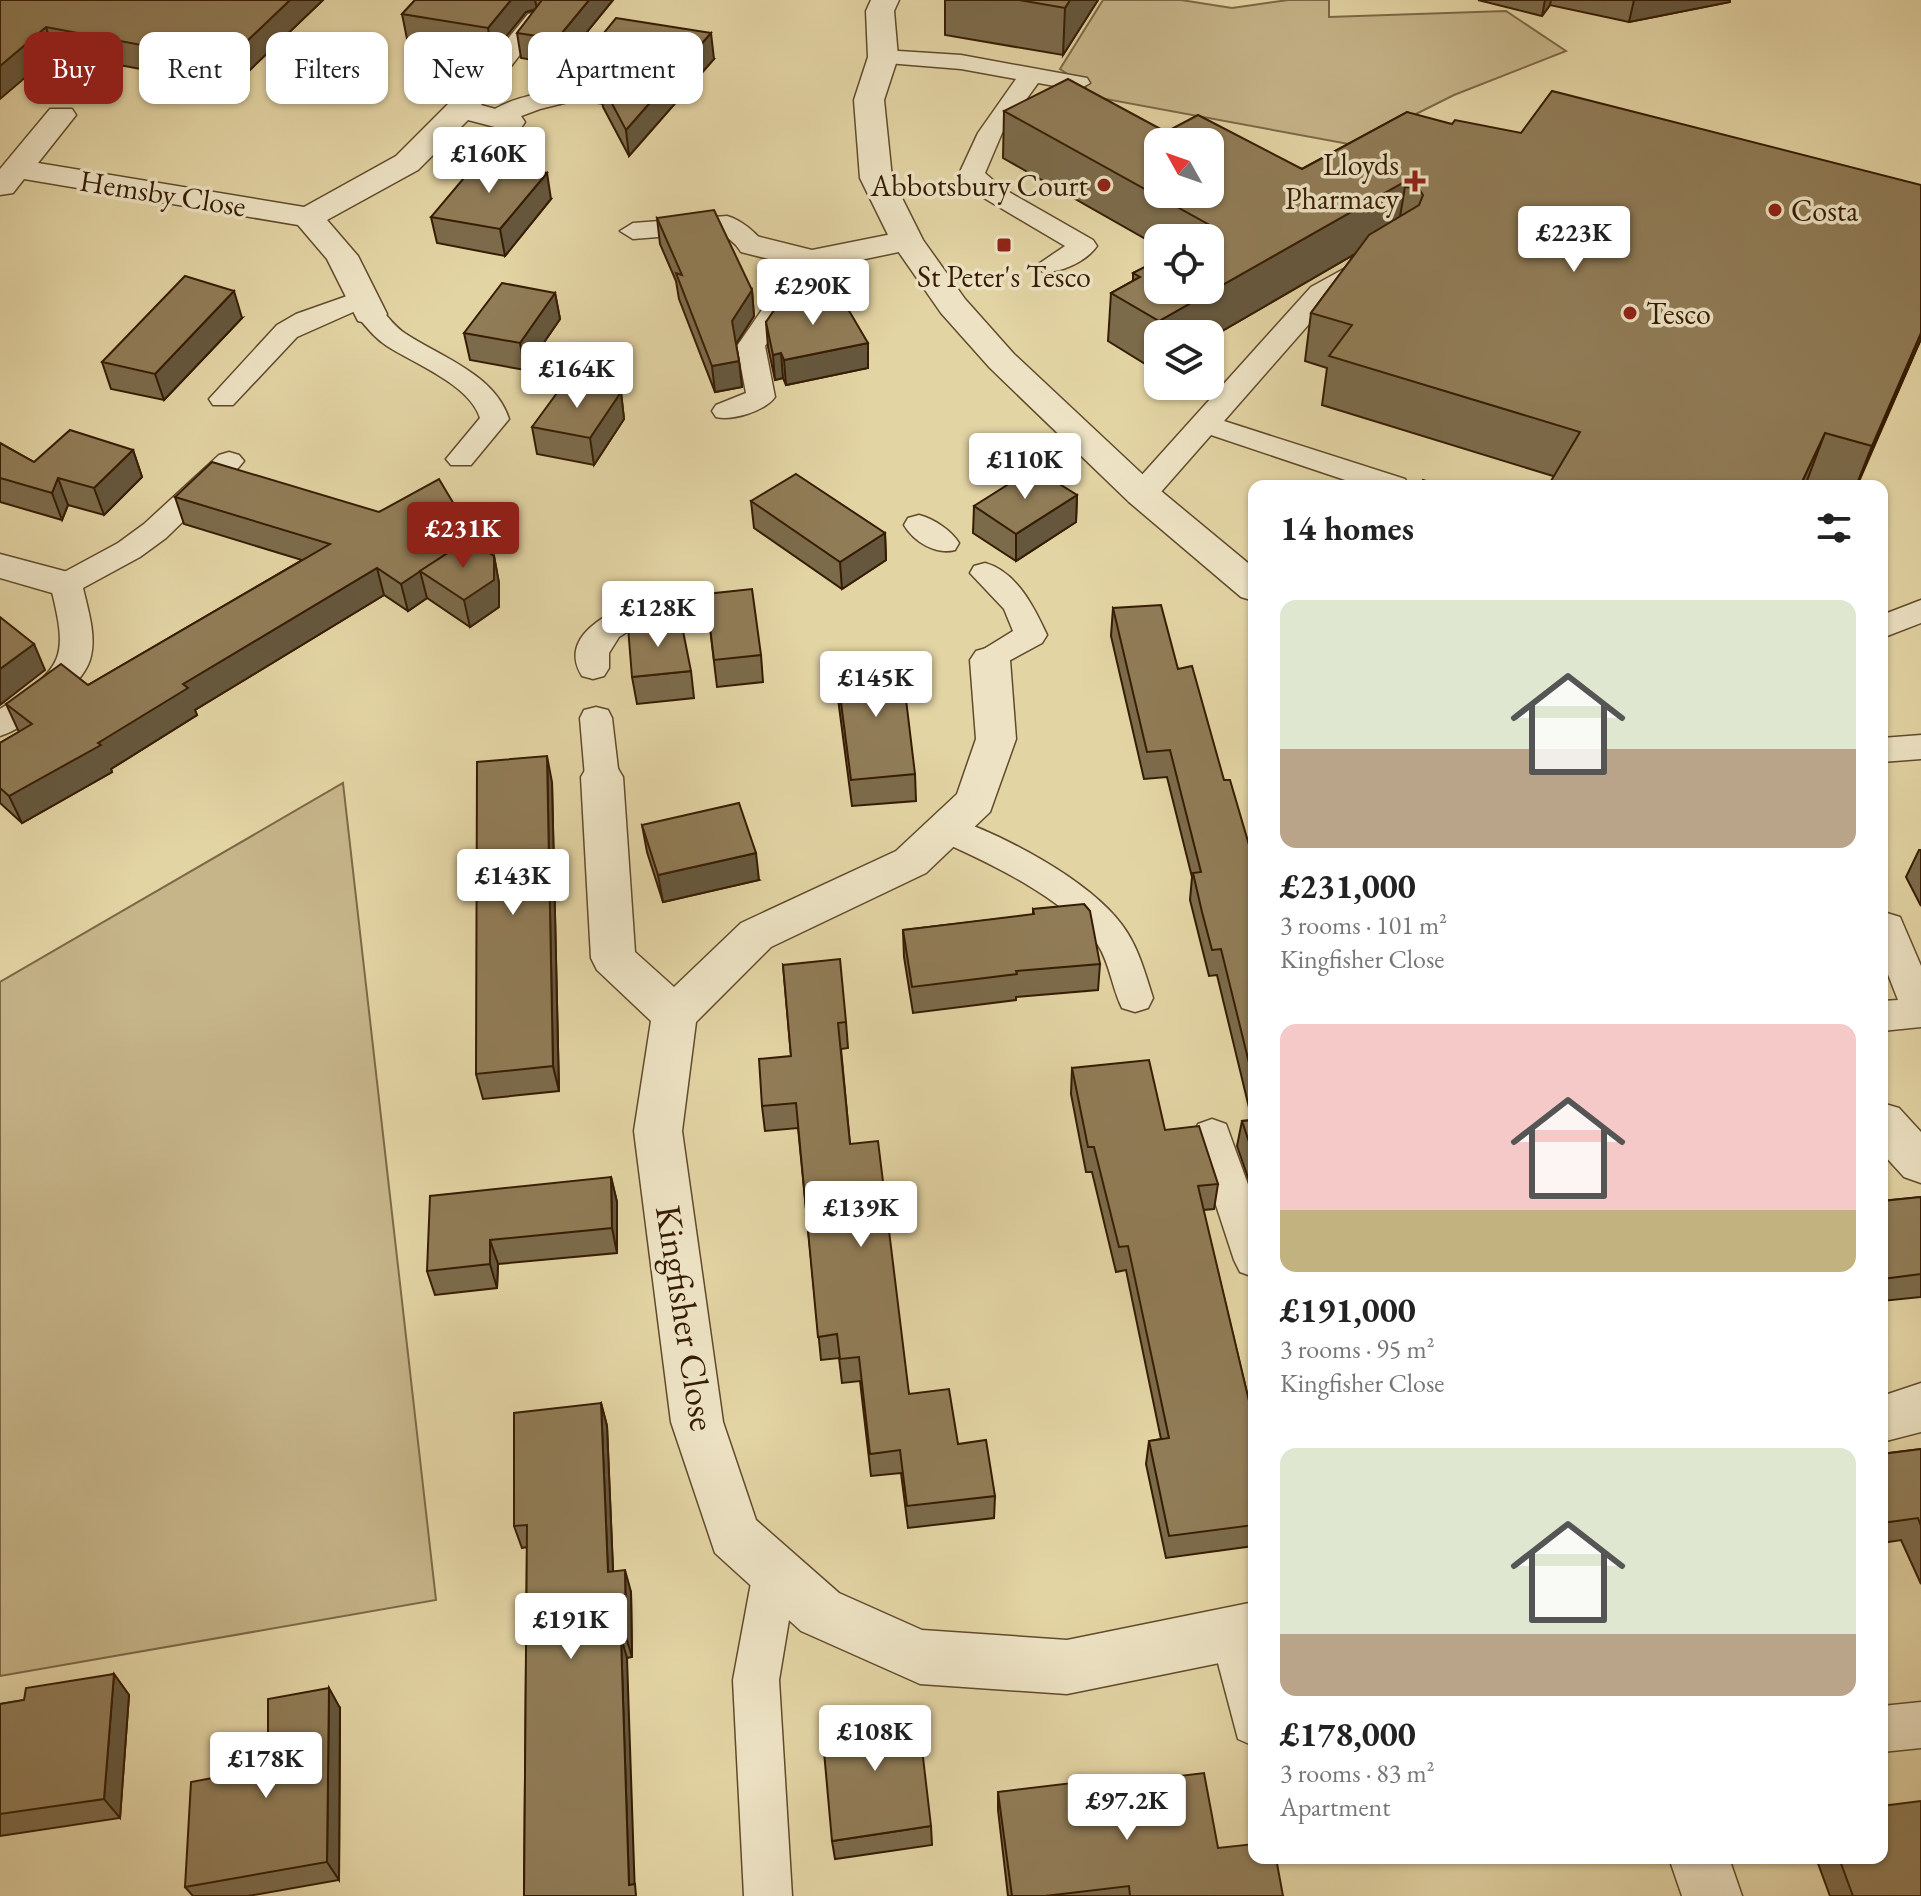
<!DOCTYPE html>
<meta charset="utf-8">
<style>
:root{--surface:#fff;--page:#f6f6f6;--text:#222;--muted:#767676;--accent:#8f2418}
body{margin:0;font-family:"EB Garamond",serif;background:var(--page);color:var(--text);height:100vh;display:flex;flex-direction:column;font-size:30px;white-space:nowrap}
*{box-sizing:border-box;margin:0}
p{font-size:26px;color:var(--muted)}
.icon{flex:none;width:44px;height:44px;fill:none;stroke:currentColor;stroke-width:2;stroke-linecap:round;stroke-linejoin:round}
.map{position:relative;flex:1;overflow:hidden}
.panel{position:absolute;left:1248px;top:480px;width:640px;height:1384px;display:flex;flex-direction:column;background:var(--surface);border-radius:16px;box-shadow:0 2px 6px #0004}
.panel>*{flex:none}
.top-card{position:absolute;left:24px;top:32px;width:760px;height:72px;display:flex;gap:16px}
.needle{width:52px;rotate:310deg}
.buttons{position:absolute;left:1144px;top:128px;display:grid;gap:16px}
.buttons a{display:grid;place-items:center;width:80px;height:80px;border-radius:16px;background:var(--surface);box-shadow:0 2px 6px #0004;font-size:40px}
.price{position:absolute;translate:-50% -68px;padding:0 18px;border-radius:8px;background:#fff;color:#222;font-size:26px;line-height:52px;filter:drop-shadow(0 2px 4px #0008)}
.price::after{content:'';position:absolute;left:50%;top:48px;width:24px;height:18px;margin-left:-12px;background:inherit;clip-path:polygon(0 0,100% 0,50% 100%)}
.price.selected{background:var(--accent);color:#fff}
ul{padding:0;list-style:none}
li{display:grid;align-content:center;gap:16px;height:424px;padding:0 32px}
li span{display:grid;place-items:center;height:248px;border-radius:16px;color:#555}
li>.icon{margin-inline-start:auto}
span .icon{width:144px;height:144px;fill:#fffc;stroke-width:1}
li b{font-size:34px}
h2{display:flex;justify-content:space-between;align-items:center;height:96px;padding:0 32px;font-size:34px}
.tag{padding:0 28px;border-radius:16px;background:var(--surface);box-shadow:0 2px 6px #0004;font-size:28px;line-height:72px}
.tag.selected{background:var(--accent);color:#fff}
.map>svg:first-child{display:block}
.green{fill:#c6b589;stroke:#7e6846;stroke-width:2}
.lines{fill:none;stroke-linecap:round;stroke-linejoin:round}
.service-casing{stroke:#614a2b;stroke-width:3}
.minor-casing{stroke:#614a2b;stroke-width:3}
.tertiary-casing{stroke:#614a2b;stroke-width:3}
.service{fill:#ede3c4;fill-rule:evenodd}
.minor{fill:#ede3c4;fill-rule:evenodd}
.tertiary{fill:#ede3c4;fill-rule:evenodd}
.wall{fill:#7c6b4b;stroke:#361c03;stroke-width:2}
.shaded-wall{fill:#65573d;stroke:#361c03;stroke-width:2}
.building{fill:#907c57;stroke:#361c03;stroke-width:2;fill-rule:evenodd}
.poi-dot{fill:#8f2418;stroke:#ede3c4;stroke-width:3}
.labels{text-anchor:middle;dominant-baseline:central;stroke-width:7;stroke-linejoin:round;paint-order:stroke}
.far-poi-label{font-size:30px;fill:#361c03;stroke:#ede3c4;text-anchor:end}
.far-street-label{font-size:30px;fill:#361c03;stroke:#ede3c4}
.street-label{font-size:36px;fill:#361c03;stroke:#ede3c4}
</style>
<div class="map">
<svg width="1921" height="1896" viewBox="0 0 1921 1896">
<rect width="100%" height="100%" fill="#e3d4a4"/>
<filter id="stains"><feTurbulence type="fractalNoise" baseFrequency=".0025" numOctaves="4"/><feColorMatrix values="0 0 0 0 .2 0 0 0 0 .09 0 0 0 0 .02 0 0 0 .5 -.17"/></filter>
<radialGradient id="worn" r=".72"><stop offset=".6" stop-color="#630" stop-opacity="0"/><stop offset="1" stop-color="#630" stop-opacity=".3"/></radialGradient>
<g class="green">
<path d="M1103,0H1181L1232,8L1288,0H1329V17L1506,11L1566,51L1454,95L1354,145L1084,95L1086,87L1060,69Z"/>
<path d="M343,783L436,1600L0,1676V982Z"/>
</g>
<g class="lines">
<defs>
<g id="service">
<path d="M536,12L544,14L548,19L544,24L494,88H476L473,83L476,78L528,14Z"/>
<path d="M883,50L961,55L1087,78L1090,83L1078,90L1038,83L1002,133L985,173L1002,188L1093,240L1097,246C1087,261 1058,275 1041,271L1037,265L1065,246L984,198L959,174L978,133L1016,79L961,69L875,62L871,57L875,52Z"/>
<path d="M580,85L658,101L661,106L649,113L580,99L540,109L497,125L485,118C498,98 557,90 580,85Z"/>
<path d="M727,216C741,220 757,233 765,245L761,251H743L721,232L633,239L620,231L633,223Z"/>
<path d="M1371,254L1380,256L1384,262L1380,268L1331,299L1224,421L1405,479L1409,486H1363L1211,435L1153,501H1131L1127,494L1131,487L1311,287Z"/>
<path d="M789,283L799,285L803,291L765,346L775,397C765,411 732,421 716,417L712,411L716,405L746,393L737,346L779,285Z"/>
<path d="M364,290L374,292L378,298L365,307L380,308C388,317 396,328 406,334C443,358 495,375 509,419L471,465H451L446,459L480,418C470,385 415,364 387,346C376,339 364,325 356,314L360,309L297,337L233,405H213L209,399L277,325L296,314Z"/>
<path d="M229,452L239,455L244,461L239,467L166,538L140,557L83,588C88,610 96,634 91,656C85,686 28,727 0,736V709C65,667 69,659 50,584L55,577L118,543L144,524L219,455Z"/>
<path d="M919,515C934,519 951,530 959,543L955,550C936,555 914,542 904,525L908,518Z"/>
<path d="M985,563C1017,572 1034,607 1047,635L1042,643L990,671L979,668L974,660L979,652L1013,631L1004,609L970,573L974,566Z"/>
<path d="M675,590L686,593L691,600L686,607L644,621L619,637L609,653V668L604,676L593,679L582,676C551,625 643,598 675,590Z"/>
<path d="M1921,600V623L1882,638V615Z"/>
<path d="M596,707L608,710L612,718L619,777L614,786L602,789L590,786L585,777L580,718L584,710Z"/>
<path d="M1921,735V759L1882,762V738Z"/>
<path d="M946,816C1000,833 1088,879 1122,925C1138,946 1145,973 1153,998L1148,1008L1135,1012L1122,1008C1112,988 1110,964 1098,945C1065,897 985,861 934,838L929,829L934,820Z"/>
<path d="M1887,913L1900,917L1921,966V1027L1882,1031V1001L1898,1000L1882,959V915Z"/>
<path d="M1212,1119L1226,1124L1254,1201V1277L1240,1272L1234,1260L1193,1135L1198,1124Z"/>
<path d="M775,1551L791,1557L797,1572L779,1680L792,1896H744L733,1680L753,1572L759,1557Z"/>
<path d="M1233,1611L1249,1618L1254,1629V1746L1238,1739L1210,1633L1217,1618Z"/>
<path d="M1921,1702V1748L1882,1752V1706Z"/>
</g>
<g id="minor">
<path d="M485,74L495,77L500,83L481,105L521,116L525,122L521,128L510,131L468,120L418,170L327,220L358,256L387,314L382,321L370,324L358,321L327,259L298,225L24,179L13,193L0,195V169L50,109H72L76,115L38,163L304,207L396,156L475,77Z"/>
<path d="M907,231L918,234L923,241L918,248L812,270L741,252L736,245L741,238L752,235L812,250Z"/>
<path d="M0,554L79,575L85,584L79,593L66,597L0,578Z"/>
<path d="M990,647L1004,651L1010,660L1016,739L990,812L926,873L771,947L696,1022L682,1131L723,1422L756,1520L839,1593L922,1630L1067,1640L1254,1602V1656L1067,1694L920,1684L801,1631L715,1553L671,1422L634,1131L651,1021L597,970L591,958L581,777L587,767L602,762L617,767L623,777L635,952L674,987L741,923L896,851L957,794L976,739L970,660L976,651Z"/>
<path d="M1882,1103L1899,1108L1921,1132V1183L1904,1177L1882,1153Z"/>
<path d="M1921,1383V1432L1882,1442V1396Z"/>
</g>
<g id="tertiary">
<path d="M871,0H899L894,11L898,57L884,100L892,178L923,240L965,299L1014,354L1155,486L1254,568V601L1241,597L1129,502L990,368L941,313L891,241L860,178L854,100L868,57L866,11Z"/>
<path d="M1669,1858H1729L1742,1896H1682Z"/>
</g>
</defs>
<use href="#service" class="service-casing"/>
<use href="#minor" class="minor-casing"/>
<use href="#tertiary" class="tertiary-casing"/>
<use href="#service" class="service"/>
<use href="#minor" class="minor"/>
<use href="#tertiary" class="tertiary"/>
</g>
<g class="wall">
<path d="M0,0H323L233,86L54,53Z"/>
<path d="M415,0H613L560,65L521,58L517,33L535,10L526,12L492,54L407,39L402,14Z"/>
<path d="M945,0H1098L1063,55L945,35Z"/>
<path d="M1478,0H1730V2L1629,22L1550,5L1542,16Z"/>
<path d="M586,55L714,59L629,156L603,107L600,86L591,84L589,81Z"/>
<path d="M1004,111L1166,132L1302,169L1407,112L1921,339L1857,486H1822L1807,482L1553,476L1322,405L1327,368L1305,361L1311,313L1355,254L1210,338L1158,334V368L1155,370L1108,341L1111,293L1133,281V273L1210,238H1158V246L1003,158Z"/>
<path d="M551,199L505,256L437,243L431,217Z"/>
<path d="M657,218L752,290L754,316L736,344L739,361L742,387L715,392L679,299L676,281L660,244Z"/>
<path d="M555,293L560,319L525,370L470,360L464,333Z"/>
<path d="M242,318L164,400L111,389L102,362Z"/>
<path d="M766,322L868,343V368L786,385L783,378L775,380L768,347Z"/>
<path d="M621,392L624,419L594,465L537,454L532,427Z"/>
<path d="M0,443L34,462L133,450L142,477L104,515L68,505L62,520L0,502Z"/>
<path d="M1077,495L1076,522L1016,561L973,533L974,506Z"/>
<path d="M175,497L467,541L494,556L499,583V607L470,627L427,598L408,611L384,595L195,710L197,715L111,769L112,772L22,823L0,803V743L19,732L6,704L88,685L302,560L184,524Z"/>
<path d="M751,501L885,533L886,560L842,589L754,528Z"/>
<path d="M706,594L761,655L763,682L717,687Z"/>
<path d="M1113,608L1178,669L1224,780L1254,862V1195L1237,1146L1242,1121L1252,1120L1217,975L1209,976L1190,900L1192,877L1167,777L1144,779L1111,636Z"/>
<path d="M836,664L915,774L916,801L852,806L837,691Z"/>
<path d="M691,671L694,698L637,704L632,677Z"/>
<path d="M552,782L559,1091L483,1099L476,1074Z"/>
<path d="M642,825L759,880L663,902L647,852Z"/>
<path d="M1919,850H1921V906L1906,877Z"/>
<path d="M1033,909L1100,964L1098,990L1016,997V1000L913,1013L904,957L903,930L1033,915Z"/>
<path d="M783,965L846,1022L848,1048L841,1049L850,1144L909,1394L958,1444L995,1496L994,1518L908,1528L901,1473L871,1476L860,1381L842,1383L839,1358L821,1360L798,1128L765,1131L762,1106L791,1056Z"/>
<path d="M1072,1068L1165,1130L1218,1184L1214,1209L1203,1210L1254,1422V1541L1253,1546L1166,1558L1146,1464L1149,1441L1161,1439L1126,1270L1116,1272L1092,1172H1086L1071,1094Z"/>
<path d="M611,1177L617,1202V1253L498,1264L497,1288L435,1295L427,1271Z"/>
<path d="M1921,1197V1297L1882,1301V1201Z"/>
<path d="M601,1403L607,1426L613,1571L631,1592L632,1657L627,1658L524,1896L527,1547L522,1548L514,1526Z"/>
<path d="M1921,1449V1584L1901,1540L1882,1543V1454Z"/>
<path d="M114,1674L129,1695L120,1818L0,1836V1704L24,1700Z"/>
<path d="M340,1708L339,1880L248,1896H193L185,1887L234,1774L268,1745Z"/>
<path d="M1073,1789L1218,1848L1283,1896H1008L998,1810V1792Z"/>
<path d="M931,1826L932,1845L835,1859L832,1841Z"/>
<path d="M1816,1858H1882L1921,1896H1830Z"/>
</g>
<g class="shaded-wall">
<path d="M290,0H323L233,86L226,61Z"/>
<path d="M511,0H535L537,9L526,12L492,54L488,28Z"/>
<path d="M589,0H613L560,65L557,39Z"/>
<path d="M1070,0H1098L1063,55L1065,8Z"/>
<path d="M1545,0H1551L1550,5L1542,16Z"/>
<path d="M1634,0H1730V2L1629,22Z"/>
<path d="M46,27L54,53L0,99V66Z"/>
<path d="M711,33L714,59L629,156L626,130Z"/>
<path d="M547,173L551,199L505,256L500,229Z"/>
<path d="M1411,178L1405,187L1398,229L1210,338V334H1158V368L1155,370L1159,321Z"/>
<path d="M752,290L754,316L734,347L732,321Z"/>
<path d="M234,291L242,318L164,400L155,374Z"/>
<path d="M555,293L560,319L525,370L520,343Z"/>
<path d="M1921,333V339L1856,486L1872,446Z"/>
<path d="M868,343V368L786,385L784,360Z"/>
<path d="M781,353L783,378L775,380L773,355Z"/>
<path d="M739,361L742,387L715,392L712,366Z"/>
<path d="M621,392L624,419L594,465L590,438Z"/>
<path d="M1825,433L1805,486H1800Z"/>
<path d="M133,450L142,477L104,515L94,488Z"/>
<path d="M58,478L68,505L62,520L52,493Z"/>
<path d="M1077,495L1076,522L1016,561V534Z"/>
<path d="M461,516L467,543L420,571L427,598L408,611L401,584L427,537Z"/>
<path d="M885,533L886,560L842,589L840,562Z"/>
<path d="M494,556L499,583V607L470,627L464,600Z"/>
<path d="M377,568L384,595L195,710L197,715L111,769L112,772L22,823L9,796L98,743L183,684Z"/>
<path d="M34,644L45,670L0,705V669Z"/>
<path d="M547,756L552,782L559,1091L553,1066Z"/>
<path d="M756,853L759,880L663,902L658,875Z"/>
<path d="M611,1177L617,1202V1253L612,1228Z"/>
<path d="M490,1240L498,1264L497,1288L490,1264Z"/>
<path d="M601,1403L607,1426L614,1593L608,1572Z"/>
<path d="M625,1570L631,1592L632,1657L626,1637Z"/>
<path d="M621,1637L627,1658L635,1896L629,1885Z"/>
<path d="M114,1674L129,1695L120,1818L104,1799Z"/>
<path d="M329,1688L340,1708L339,1880L327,1862Z"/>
</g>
<g class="building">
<path d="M0,0H290L226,61L46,27L0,66Z"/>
<path d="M415,0H511L488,28L402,14Z"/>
<path d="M542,0H589L557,39L517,33Z"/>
<path d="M1019,0H1070L1065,8Z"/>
<path d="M616,18L711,33L626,130L600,81L650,91L666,82L661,73L588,58L586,55Z"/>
<path d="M1068,79L1166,132L1198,115L1302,169L1407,112L1452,124L1455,120L1521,133L1552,91L1921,185V333L1872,446L1825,433L1800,486H1548L1580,432L1329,356L1352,325L1311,313L1369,235L1419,205L1423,195L1419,189L1405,187L1411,178L1159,321L1111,293L1140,277L1133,273L1158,260V290H1210V238H1197L1215,228L1004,111ZM1158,142H1210V194H1158Z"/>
<path d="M479,160L547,173L500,229L431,217Z"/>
<path d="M714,210L752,290L732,321L739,361L712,366L676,273L682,275L657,218Z"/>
<path d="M185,276L234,291L155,374L102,362Z"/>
<path d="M502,283L555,293L520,343L464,333Z"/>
<path d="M838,292L868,343L784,360L781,353L773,355L766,322L779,303Z"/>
<path d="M565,382L621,392L590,438L532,427Z"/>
<path d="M70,430L133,450L94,488L58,478L52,493L0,478V443L34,462Z"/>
<path d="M212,462L379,512L439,479L461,516L427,537L449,552L401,584L377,568L183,684L188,688L98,743L101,745L9,796L0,788V743L32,724L6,704L61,664L88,685L330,544L175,497Z"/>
<path d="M1034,468L1077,495L1016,534L974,506Z"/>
<path d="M796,474L885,533L840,562L751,501Z"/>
<path d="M1423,480L1443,486H1419Z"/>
<path d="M468,540L494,556V580L464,600L420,571Z"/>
<path d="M752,589L761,655L714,660L706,594Z"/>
<path d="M1161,605L1178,669L1192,666L1224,780H1230L1254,862V1083L1221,949L1212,950L1202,912L1193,873L1201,872L1170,750L1147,752L1113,608Z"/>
<path d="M0,617L34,644L0,669Z"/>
<path d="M681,621L691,671L632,677L628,627Z"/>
<path d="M901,658L915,774L851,780L836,664Z"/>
<path d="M547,756L553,1066L476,1074L477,762Z"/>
<path d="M739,803L756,853L658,875L642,825Z"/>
<path d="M1084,904L1090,911L1100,964L1016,971L1017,974L912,987L903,930L1034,914L1033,909Z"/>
<path d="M840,959L846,1022L838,1023L850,1144L878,1141L909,1394L949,1389L958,1444L986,1440L995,1496L907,1506L900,1450L870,1454L859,1357L840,1359L837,1334L818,1337L796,1103L762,1106L759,1059L791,1056L783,965Z"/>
<path d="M1149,1060L1165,1130L1199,1126L1218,1184L1198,1186L1254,1422V1501H1253L1254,1525L1169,1536L1149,1441L1169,1438L1128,1246L1119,1247L1094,1147H1088L1072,1068Z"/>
<path d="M1254,1120V1157L1242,1121Z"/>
<path d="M611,1177L612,1228L490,1240V1264L427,1271L430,1196Z"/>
<path d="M1921,1197V1274L1882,1279V1201Z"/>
<path d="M601,1403L608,1572L625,1570L626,1637H621L629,1885L635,1884L636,1896H524L527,1525L514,1526V1413Z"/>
<path d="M1921,1449V1526L1918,1518L1882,1523V1454Z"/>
<path d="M114,1674L104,1799L0,1814V1704L24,1700L26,1688Z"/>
<path d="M329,1688L327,1862L185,1887L191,1782L234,1774L235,1750L268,1745V1699Z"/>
<path d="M917,1706L931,1826L832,1841L821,1718Z"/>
<path d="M1204,1773L1218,1848L1254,1844V1858H1276L1283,1896H1130L1129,1886L1045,1896H1012L998,1792L1072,1783L1073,1789Z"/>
<path d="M1921,1801V1896H1853L1839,1858H1882V1806Z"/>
</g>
<g class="poi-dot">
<path d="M1411 169h8v8h8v8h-8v8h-8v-8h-8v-8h8z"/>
<circle cx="1104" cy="185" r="8"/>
<circle cx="1775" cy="210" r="8"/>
<rect x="996" y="237" width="16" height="16" rx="4"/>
<circle cx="1630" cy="313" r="8"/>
</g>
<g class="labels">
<g class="far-poi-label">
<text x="1399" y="164">Lloyds<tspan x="1399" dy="34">Pharmacy</tspan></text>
<text x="1088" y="185">Abbotsbury Court</text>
<text x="1791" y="210" text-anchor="start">Costa</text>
<text x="1004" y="276" text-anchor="middle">St Peter's Tesco</text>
<text x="1646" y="313" text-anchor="start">Tesco</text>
</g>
<g class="far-street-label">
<text transform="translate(163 193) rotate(9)">Hemsby Close</text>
</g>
<g class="street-label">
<text transform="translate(686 1318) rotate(81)">Kingfisher Close</text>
</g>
</g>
<rect width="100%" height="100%" filter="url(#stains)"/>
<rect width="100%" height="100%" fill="url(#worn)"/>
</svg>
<div class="buttons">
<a><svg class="needle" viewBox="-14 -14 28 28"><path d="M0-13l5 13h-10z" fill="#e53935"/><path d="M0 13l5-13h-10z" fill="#767676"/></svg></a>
<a><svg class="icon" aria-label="locate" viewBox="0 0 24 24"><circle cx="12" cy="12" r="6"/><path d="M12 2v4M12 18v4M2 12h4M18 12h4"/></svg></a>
<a><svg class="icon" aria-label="layers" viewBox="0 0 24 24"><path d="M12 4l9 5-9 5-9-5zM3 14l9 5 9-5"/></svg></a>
</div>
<b class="price" style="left:489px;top:195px">£160K</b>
<b class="price" style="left:1574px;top:274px">£223K</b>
<b class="price" style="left:813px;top:327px">£290K</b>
<b class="price" style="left:577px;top:410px">£164K</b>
<b class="price" style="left:1025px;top:501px">£110K</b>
<b class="price selected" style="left:463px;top:570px">£231K</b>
<b class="price" style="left:658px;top:649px">£128K</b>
<b class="price" style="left:876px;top:719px">£145K</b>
<b class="price" style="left:513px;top:917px">£143K</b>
<b class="price" style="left:861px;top:1249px">£139K</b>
<b class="price" style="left:571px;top:1661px">£191K</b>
<b class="price" style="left:875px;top:1773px">£108K</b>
<b class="price" style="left:266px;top:1800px">£178K</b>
<b class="price" style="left:1127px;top:1842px">£97.2K</b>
<div class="top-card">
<a class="tag selected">Buy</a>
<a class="tag">Rent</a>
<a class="tag">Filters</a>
<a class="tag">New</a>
<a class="tag">Apartment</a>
</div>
<section class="panel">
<h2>14 homes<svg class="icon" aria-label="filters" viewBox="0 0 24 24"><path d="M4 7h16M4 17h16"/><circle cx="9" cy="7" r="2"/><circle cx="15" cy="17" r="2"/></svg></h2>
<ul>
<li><span style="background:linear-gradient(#dfe7d0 60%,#b9a48a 0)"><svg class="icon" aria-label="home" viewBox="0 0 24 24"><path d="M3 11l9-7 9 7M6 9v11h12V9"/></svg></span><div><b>£231,000</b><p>3 rooms · 101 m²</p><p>Kingfisher Close</p></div></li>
<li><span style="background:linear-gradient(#f6c9c9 75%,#c2b280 0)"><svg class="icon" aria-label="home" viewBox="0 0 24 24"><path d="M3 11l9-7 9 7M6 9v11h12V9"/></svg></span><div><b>£191,000</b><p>3 rooms · 95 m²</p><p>Kingfisher Close</p></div></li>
<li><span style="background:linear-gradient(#dfe7d0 75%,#b9a48a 0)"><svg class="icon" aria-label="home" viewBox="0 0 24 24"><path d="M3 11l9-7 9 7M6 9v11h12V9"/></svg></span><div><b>£178,000</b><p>3 rooms · 83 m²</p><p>Apartment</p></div></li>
</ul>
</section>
</div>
